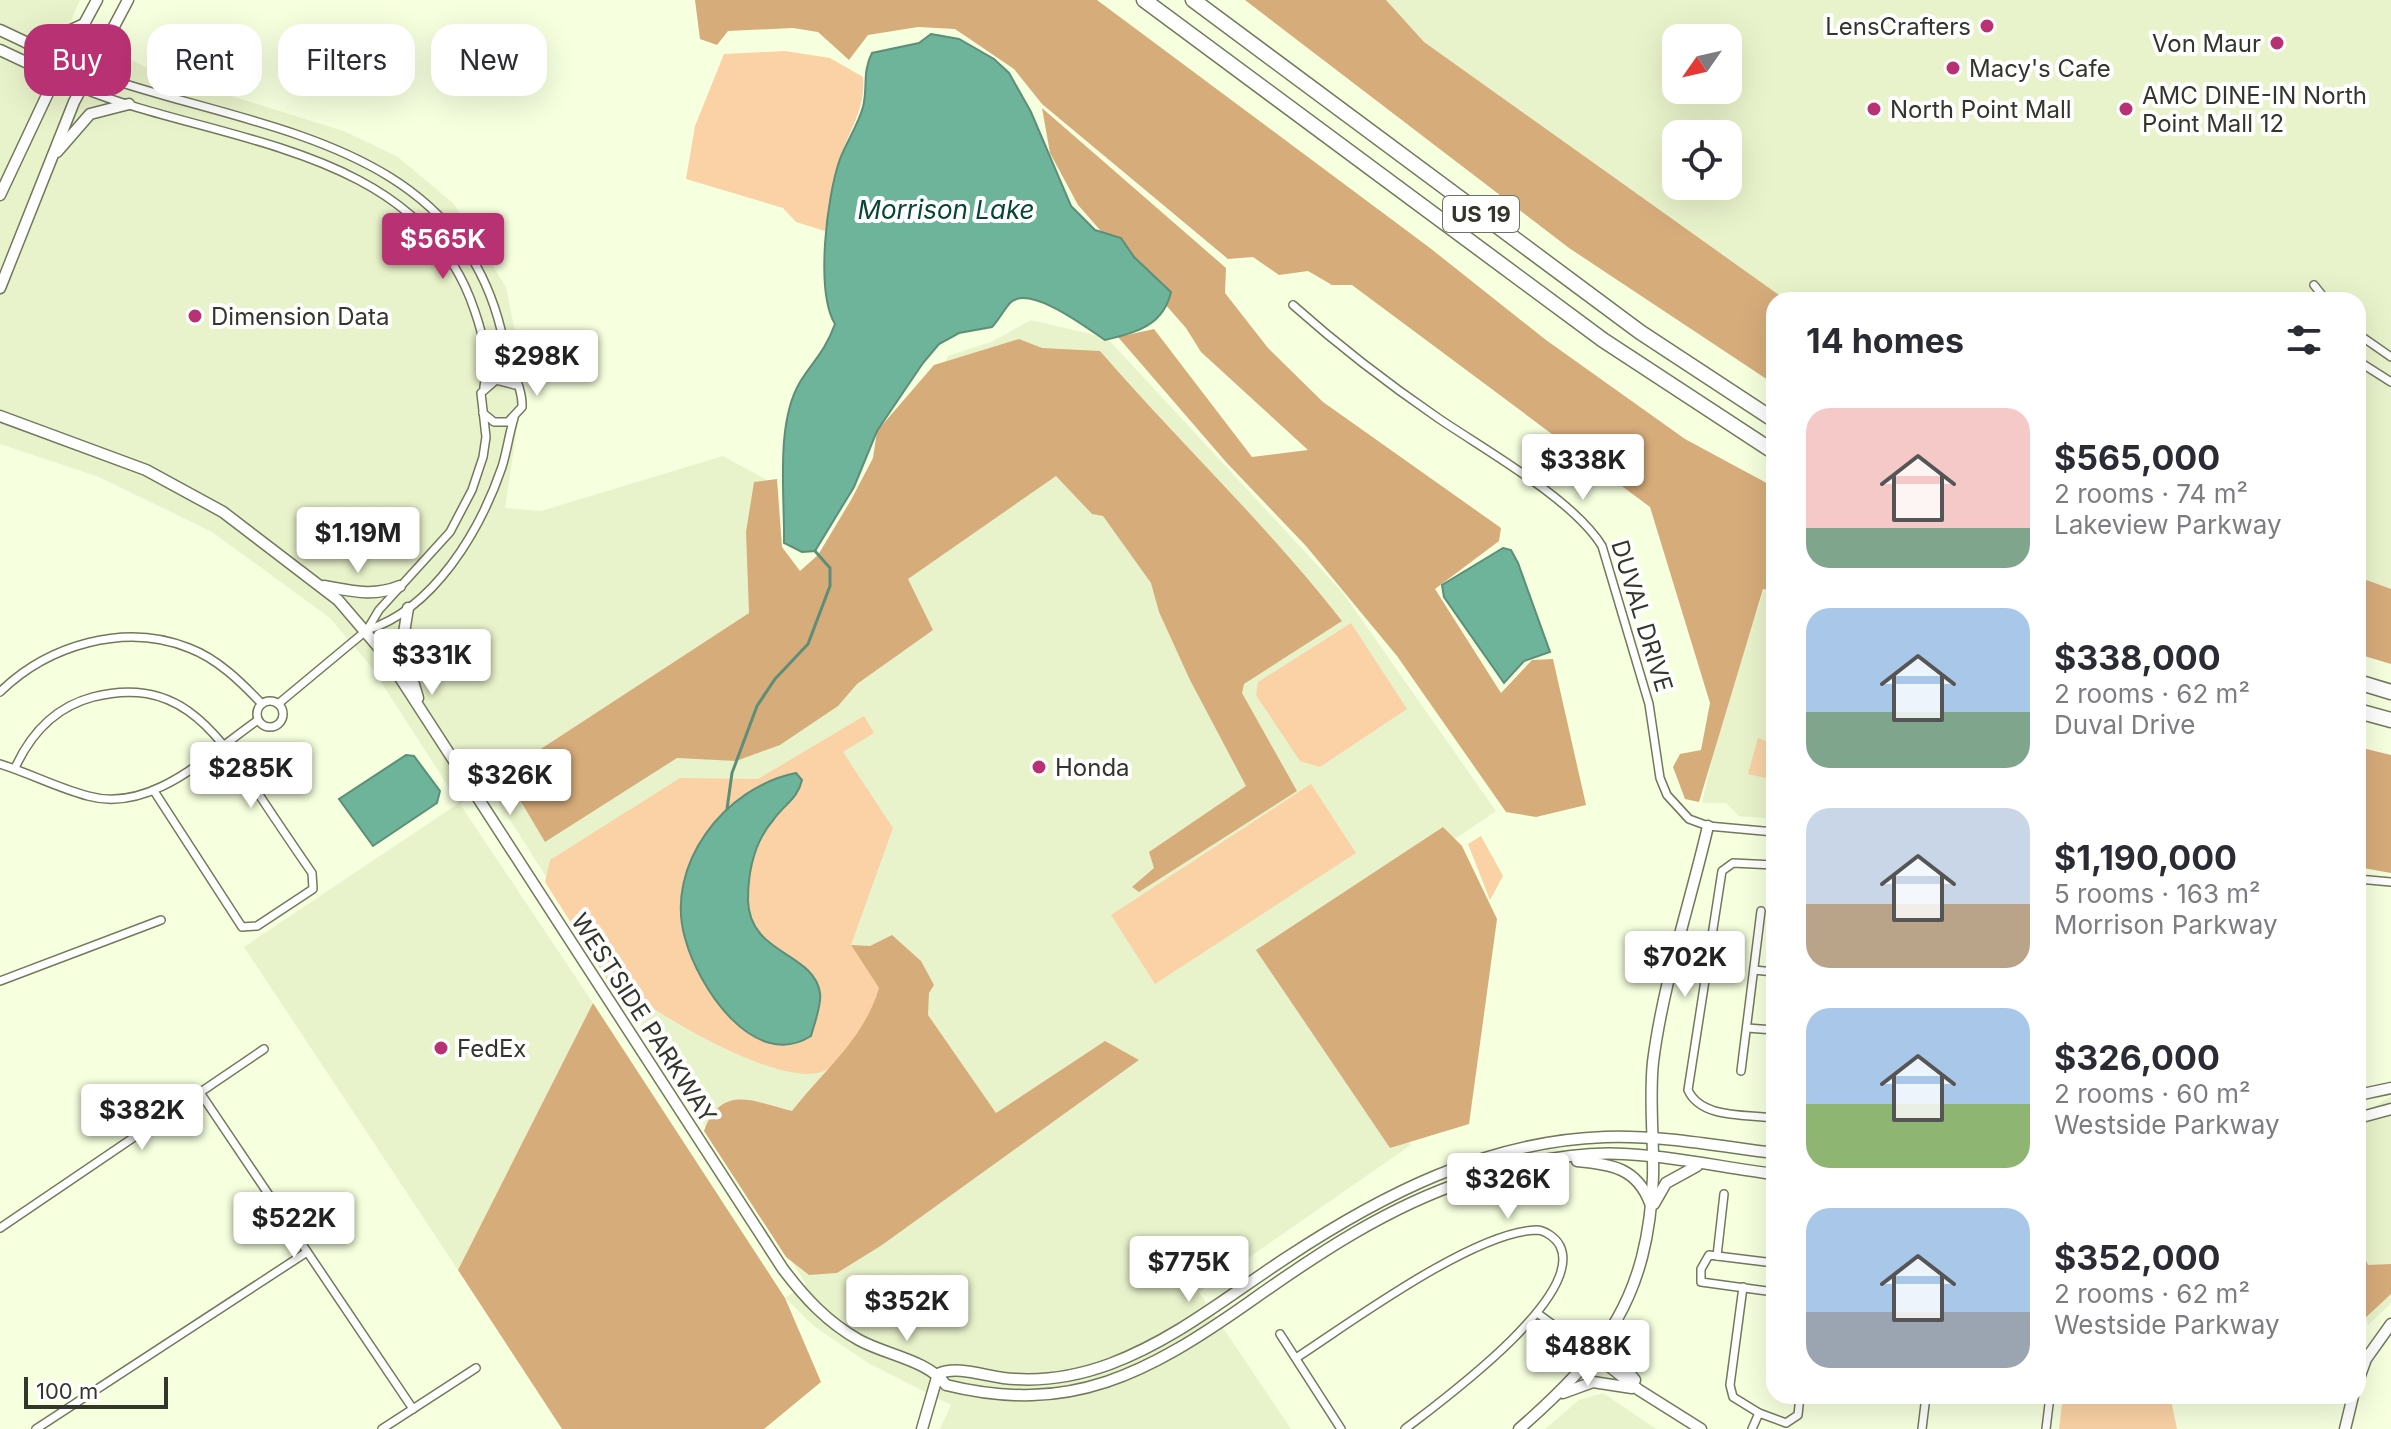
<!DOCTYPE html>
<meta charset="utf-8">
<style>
:root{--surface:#fff;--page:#f2f2f3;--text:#2b2b33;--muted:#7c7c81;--accent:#b83172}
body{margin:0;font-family:Inter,sans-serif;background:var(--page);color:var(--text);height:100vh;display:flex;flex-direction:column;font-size:30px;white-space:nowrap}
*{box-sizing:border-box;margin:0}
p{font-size:26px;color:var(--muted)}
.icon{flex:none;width:44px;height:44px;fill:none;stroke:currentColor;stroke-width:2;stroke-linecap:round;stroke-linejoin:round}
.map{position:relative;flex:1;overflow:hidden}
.side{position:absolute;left:1766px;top:292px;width:600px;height:1112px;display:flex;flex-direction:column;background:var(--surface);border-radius:24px;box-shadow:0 8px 32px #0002}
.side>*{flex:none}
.guide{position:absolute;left:24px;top:24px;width:760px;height:72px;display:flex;gap:16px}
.needle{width:52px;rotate:236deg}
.fabs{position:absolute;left:1662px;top:24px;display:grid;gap:16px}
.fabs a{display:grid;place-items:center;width:80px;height:80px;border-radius:16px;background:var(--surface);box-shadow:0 8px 32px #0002;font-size:40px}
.scale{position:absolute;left:24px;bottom:20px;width:144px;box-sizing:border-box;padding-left:8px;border:4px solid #33362a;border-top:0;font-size:22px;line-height:28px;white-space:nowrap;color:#33362a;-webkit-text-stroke:6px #fff;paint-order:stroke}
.price{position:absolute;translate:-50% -68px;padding:0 18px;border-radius:8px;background:#fff;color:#222;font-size:26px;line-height:52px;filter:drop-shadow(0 2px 4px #0008)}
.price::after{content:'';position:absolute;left:50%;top:48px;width:24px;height:18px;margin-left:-12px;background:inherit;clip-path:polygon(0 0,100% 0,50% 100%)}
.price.selected{background:var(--accent);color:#fff}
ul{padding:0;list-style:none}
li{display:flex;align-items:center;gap:24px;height:200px;padding:0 40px}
li span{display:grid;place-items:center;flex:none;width:224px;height:160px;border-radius:24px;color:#555}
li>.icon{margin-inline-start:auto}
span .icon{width:96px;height:96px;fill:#fffc;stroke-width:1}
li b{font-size:34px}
h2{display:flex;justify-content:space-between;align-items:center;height:96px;padding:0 40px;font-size:34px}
.pill{padding:0 28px;border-radius:24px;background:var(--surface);box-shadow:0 8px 32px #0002;font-size:28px;line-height:72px}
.pill.selected{background:var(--accent);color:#fff}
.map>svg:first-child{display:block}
.built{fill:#e9f3cb;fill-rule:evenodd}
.green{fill:#fad2a6}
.forest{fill:#d7ac7b}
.water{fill:#6eb49a;stroke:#5c8e78;stroke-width:2}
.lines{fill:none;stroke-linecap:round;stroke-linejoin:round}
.stream{stroke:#5c8e78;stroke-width:3}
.street-casing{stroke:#72795c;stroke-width:10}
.secondary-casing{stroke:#72795c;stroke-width:13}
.highway-casing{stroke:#72795c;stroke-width:17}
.street{stroke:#fff;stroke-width:7}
.secondary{stroke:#fff;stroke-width:10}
.highway{stroke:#fff;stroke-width:14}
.poi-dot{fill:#b83172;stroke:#fff;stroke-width:3}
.labels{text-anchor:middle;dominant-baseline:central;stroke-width:8;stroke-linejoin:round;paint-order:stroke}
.shield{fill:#fff;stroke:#70726a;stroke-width:2}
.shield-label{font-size:22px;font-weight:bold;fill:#33362a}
.poi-label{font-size:24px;fill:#33362a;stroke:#fff;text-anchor:start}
.street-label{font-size:24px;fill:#33362a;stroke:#fff}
.water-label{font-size:26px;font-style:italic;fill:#084634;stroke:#fff}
</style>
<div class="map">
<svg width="2391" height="1429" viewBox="0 0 2391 1429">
<rect width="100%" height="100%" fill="#f6ffde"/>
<g class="built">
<path d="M0,0H80L68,28L155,72L346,132L398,157L453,203L506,287L522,366L523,389L505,508L541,511L723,456L772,483L773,562L811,574L932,395L948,356L991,342L1031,320L1107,338L1343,593L1496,811L1282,956L1411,1145L1199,1292L1291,1429H940L951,1405L868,1363L814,1326L785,1298L806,1284L487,784L460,804L593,1003L458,1270L244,947L459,803L370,665L330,618L212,532L99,477L0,444Z"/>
<path d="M1348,0H2391V638L2358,627V300H1774ZM1676,38H1728V90H1676ZM1676,134H1728V186H1676Z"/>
<path d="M1764,590L1774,593V819L1739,816L1726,803H1702L1721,719Z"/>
<path d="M2391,1096V1303L2368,1325L2358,1274V1117Z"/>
<path d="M1603,1393L1656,1429H1545L1579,1400Z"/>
</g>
<g class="green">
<path d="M785,51L830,58L863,77C866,110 848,131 839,162C832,184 829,208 828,232L796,222L783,208L686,179L695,126L724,54Z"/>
<path d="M1351,623L1407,709L1320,767L1300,761L1256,695L1258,682Z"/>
<path d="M864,716L874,733L843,752L893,828L851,945L879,988C871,1015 853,1055 826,1070C789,1090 683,1028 651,1007L629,1014L545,882L550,860L680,778L758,779Z"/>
<path d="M1758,738L1774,744V780L1748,774Z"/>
<path d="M1311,784L1356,853L1155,984L1111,915Z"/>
<path d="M1481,836L1503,876L1490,900L1468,844Z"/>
<path d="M2063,1396H2170L2177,1429H2059Z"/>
</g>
<g class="forest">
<path d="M695,0H1097L1430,248L1546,340L1685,439L1774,487V592L1763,589L1699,802L1685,799L1673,767L1680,754L1701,750L1710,703L1650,507L1352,285H1332L1308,271L1279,275L1253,257L1228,259L1042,104L1014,69L955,29L918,27L868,35L849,60L818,32L793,28L728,31L717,45L700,39Z"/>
<path d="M1245,0H1386L1424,42L1786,300H1774V384L1569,248Z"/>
<path d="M1042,108L1226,268L1225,293L1268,348L1323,402L1501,528L1499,541L1435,589L1501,693L1532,660L1553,659L1586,805L1536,817L1506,812L1397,656L1306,546L1226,462L1118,337L1154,329L1252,457L1308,450L1201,352L1186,328L1078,205L1050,153Z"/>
<path d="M1019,339L1042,348L1100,351C1179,442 1268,526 1342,621L1244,684L1242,693L1297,791L1139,892L1132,887L1154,868L1149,852L1246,786L1190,680L1159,612L1151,583L1103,516L1092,514L1056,476L908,579L933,630L857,684L838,706L780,745L736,761L677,758L545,842L504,773L749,613L746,532L754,482L777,479L782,547L800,571L818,555L851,500L873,458L877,431L934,365Z"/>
<path d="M2358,577L2391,589V664L2358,654Z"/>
<path d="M2358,747L2391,755V873L2358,867Z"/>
<path d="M1443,827L1462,846L1497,919L1469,1124L1390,1148L1256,950Z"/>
<path d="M892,935L921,961L934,985L929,993L928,1015L996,1113L1105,1041L1139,1060L882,1245L837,1273L809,1275L786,1257L704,1131C722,1083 754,1102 792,1111C824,1070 864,1039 879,988L851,945L870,946Z"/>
<path d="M593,1003L785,1298L821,1382L764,1429H562L458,1270Z"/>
<path d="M2358,1243L2368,1265L2391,1264V1294L2362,1321L2358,1306Z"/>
</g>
<g class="water">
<path d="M931,34L959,39L994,59L1009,73L1031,112L1071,206L1095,230L1121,238L1134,257L1171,292C1163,326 1137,332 1105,340C1087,328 1031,285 1011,302C1004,309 999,320 992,327L959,333L939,344L923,363L877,431L854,487L815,551L802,552L784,543C785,496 775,424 800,382C814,360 825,351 835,324C815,291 827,195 840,159C847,141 858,125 863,107C868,88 862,72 872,53L919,43Z"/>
<path d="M1503,548L1511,550L1518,563L1550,652L1524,661L1504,683L1444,597L1442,585Z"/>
<path d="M406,755L414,756L440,791L437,803L373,846L339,799Z"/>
<path d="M796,773L802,780C798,798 785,804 774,819C754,842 748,870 748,900C749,955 814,952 820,993C822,1005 814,1024 811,1036C754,1072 698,987 685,938C664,865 725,787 796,773Z"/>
</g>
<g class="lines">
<path class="stream" d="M727,809L732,773L757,706L775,679L808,644L830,586V568L815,551"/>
<defs>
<g id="street">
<path d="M89,72C252,131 462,136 504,343C508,363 523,387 522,407L508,422H494L483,413"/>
<path d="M81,88C213,142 409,144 470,298C481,327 490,356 484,387"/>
<path d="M2314,285L2326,300"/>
<path d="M2298,299L2299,300"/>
<path d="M1293,305C1339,346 1387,383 1438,418C1485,450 1573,499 1602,546L1649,704L1660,778L1667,795L1689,819L1708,826L1774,832"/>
<path d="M2358,334L2391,357"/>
<path d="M2358,361L2391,382"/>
<path d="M367,630C434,609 480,531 502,467C507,451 509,434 514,418"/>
<path d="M0,692C48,645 125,622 189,648C218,659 241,682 262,704"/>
<circle cx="270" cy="714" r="13"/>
<path d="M278,704L367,630L379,610L450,532L472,490L483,457L486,437L481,393L496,380L515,385"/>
<path d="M0,764C29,773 58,788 88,796C152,814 210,753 258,720"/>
<path d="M15,768C30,735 55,707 93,697C175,676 212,726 254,787C273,816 292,844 312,873L313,889L257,926L242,927L154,791"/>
<path d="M1774,865L1733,863L1722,871L1688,1090C1701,1119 1746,1114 1774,1118"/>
<path d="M2358,879L2391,882"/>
<path d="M1754,970L1774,972"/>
<path d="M0,981L161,920"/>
<path d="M1747,1028L1774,1030"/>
<path d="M1741,1071L1761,911"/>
<path d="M201,1094L413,1409"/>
<path d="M0,1228L264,1049"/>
<path d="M1717,1256L1724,1194"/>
<path d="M1774,1263L1709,1255L1701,1269V1282L1774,1292"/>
<path d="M1743,1287L1730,1385L1733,1397L1759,1413L1786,1423L1798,1415L1800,1396"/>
<path d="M1537,1313L1595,1355"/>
<path d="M1280,1334L1341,1429"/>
<path d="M1296,1358C1350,1323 1473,1232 1536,1230C1545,1230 1556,1238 1560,1246C1585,1297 1440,1402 1405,1429"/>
<path d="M36,1429L307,1252"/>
<path d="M382,1429L476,1368"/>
<path d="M1752,1429L1759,1413"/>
<path d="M1922,1429L1926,1396"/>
<path d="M2046,1429L2050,1396"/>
</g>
<g id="secondary">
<path d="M0,30L89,72"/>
<path d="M27,43L58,36L82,25"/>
<path d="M0,50L81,88"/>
<path d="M57,152L90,114L129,104"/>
<path d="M0,195L56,76L97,0"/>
<path d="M0,288L74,102L128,0"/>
<path d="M0,416L146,470L223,512L338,600L386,656L783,1269C805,1298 827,1322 859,1340C886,1355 928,1360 946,1385C1071,1416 1148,1373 1248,1303C1317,1254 1389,1206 1469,1180C1517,1164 1573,1151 1624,1154C1674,1156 1725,1168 1774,1174"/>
<path d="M324,586C352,591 373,597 400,586"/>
<path d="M408,608L402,645L418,698"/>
<path d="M2358,1095L2391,1088"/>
<path d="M2358,1118L2391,1109"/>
<path d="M1577,1161C1611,1164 1637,1168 1650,1203"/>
<path d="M1654,1204L1666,1183L1697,1166"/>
<path d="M1618,1322L1622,1364L1635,1380"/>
<path d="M1595,1355L1639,1390L1701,1429"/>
<path d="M938,1374C959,1364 991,1379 1015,1379C1046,1381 1080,1375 1110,1364C1176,1339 1228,1296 1286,1258C1383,1194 1487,1141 1605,1137C1661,1135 1718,1146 1774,1153"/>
<path d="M2358,1381L2366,1359L2391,1324"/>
<path d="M1563,1393L1593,1382L1632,1388"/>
<path d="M922,1429L938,1374"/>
<path d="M1519,1429C1606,1353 1648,1297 1653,1177C1654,1139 1649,1100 1653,1062C1663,983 1690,904 1708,826"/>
<path d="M2345,1429L2353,1396"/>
</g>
<g id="highway">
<path d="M1144,0L1603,340L1774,452"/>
<path d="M1193,0L1640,332L1774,420"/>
<path d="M2358,682L2391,692"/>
<path d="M2358,711L2391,720"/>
</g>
</defs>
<use href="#street" class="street-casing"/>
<use href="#secondary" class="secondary-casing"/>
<use href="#highway" class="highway-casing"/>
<use href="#street" class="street"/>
<use href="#secondary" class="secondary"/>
<use href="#highway" class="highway"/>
</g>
<g class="poi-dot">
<circle cx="1987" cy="26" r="8"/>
<circle cx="2277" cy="43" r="8"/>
<circle cx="1953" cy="68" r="8"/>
<circle cx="1874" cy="109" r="8"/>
<circle cx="2126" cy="109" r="8"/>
<circle cx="195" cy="316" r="8"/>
<circle cx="1039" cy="767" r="8"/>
<circle cx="441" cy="1048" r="8"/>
</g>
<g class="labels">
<rect class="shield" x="1443" y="196" width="76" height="36" rx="6"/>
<g class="shield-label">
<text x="1481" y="214">US 19</text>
</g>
<g class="poi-label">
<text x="1971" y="26" text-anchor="end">LensCrafters</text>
<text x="2261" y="43" text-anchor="end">Von Maur</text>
<text x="1969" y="68">Macy's Cafe</text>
<text x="2142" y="95">AMC DINE-IN North<tspan x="2142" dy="28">Point Mall 12</tspan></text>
<text x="1890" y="109">North Point Mall</text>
<text x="211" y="316">Dimension Data</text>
<text x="1055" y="767">Honda</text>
<text x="457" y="1048">FedEx</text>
</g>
<g class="street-label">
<text transform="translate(1642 616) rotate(73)">DUVAL DRIVE</text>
<text transform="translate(644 1018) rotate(57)">WESTSIDE PARKWAY</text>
</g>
<g class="water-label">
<text x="946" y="209">Morrison Lake</text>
</g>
</g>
</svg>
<div class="fabs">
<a><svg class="needle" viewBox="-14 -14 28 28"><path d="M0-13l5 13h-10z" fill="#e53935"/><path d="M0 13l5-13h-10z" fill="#7c7c81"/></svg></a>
<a><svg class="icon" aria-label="locate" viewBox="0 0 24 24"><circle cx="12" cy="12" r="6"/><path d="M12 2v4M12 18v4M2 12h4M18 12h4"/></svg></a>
</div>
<div class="scale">100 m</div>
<b class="price selected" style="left:443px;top:281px">$565K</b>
<b class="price" style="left:537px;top:398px">$298K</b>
<b class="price" style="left:1583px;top:502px">$338K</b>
<b class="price" style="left:358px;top:575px">$1.19M</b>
<b class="price" style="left:432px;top:697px">$331K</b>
<b class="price" style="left:251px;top:810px">$285K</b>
<b class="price" style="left:510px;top:817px">$326K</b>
<b class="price" style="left:1685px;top:999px">$702K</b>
<b class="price" style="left:142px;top:1152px">$382K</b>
<b class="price" style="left:1508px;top:1221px">$326K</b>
<b class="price" style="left:294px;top:1260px">$522K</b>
<b class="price" style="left:1189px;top:1304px">$775K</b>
<b class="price" style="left:907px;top:1343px">$352K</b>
<b class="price" style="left:1588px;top:1388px">$488K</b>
<div class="guide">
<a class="pill selected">Buy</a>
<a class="pill">Rent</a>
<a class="pill">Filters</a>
<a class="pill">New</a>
</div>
<section class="side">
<h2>14 homes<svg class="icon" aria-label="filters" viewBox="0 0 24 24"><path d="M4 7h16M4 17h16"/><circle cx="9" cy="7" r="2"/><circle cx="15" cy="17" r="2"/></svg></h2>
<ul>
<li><span style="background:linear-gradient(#f6c9c9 75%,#7fa58c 0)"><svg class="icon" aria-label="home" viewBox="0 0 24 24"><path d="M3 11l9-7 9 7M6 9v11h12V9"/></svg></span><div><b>$565,000</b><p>2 rooms · 74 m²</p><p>Lakeview Parkway</p></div></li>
<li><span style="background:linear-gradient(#a9c7e8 65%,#7fa58c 0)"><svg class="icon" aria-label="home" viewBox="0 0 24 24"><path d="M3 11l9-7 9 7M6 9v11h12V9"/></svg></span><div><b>$338,000</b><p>2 rooms · 62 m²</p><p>Duval Drive</p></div></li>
<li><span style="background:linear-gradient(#c9d6e8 60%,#b9a48a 0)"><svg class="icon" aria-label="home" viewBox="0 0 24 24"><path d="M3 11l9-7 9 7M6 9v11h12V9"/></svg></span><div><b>$1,190,000</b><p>5 rooms · 163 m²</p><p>Morrison Parkway</p></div></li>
<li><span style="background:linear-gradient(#a9c7e8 60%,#8fb573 0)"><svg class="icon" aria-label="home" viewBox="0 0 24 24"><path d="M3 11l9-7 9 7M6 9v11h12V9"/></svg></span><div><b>$326,000</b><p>2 rooms · 60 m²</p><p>Westside Parkway</p></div></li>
<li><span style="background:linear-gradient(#a9c7e8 65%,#9aa5b1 0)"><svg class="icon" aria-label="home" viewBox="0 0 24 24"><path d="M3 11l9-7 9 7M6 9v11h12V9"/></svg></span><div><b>$352,000</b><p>2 rooms · 62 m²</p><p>Westside Parkway</p></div></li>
</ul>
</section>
</div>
